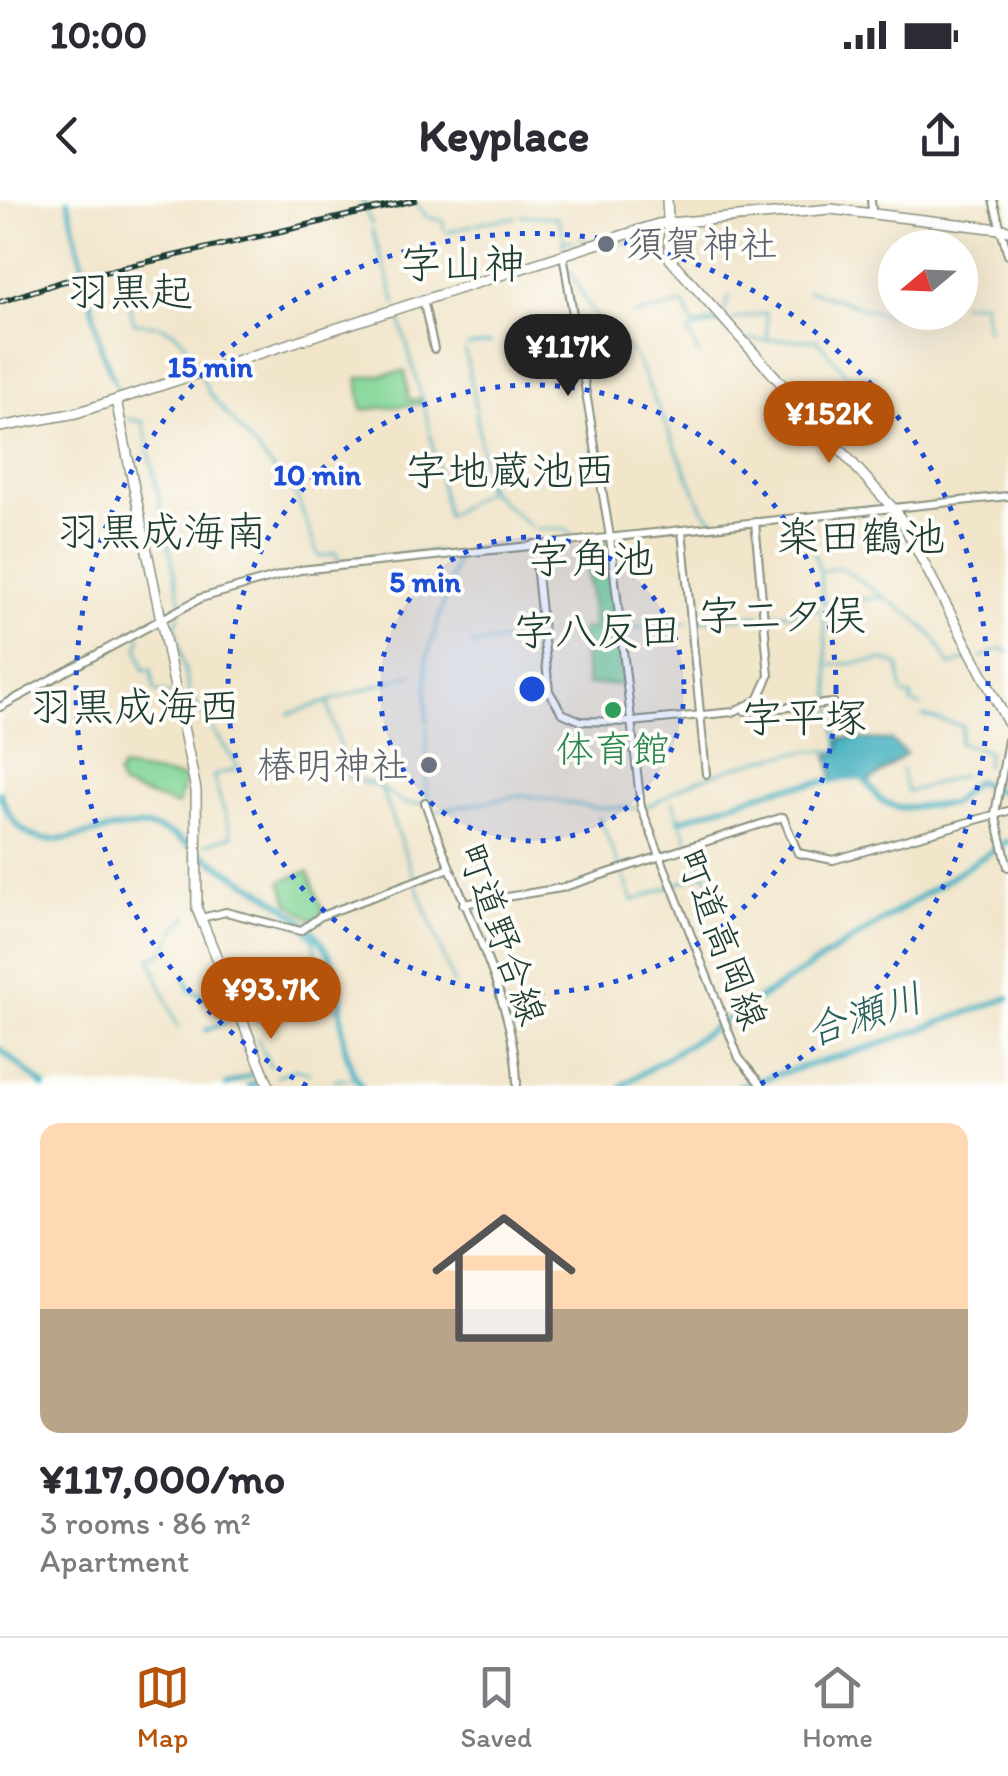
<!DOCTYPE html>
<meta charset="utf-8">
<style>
:root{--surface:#fff;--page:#f2f2f3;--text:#2b2b33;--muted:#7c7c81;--line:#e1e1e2;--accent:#b45309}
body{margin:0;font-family:Itim,"Klee One",sans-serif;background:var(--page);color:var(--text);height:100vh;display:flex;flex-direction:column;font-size:38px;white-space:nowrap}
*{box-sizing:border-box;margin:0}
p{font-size:32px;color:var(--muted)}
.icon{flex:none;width:55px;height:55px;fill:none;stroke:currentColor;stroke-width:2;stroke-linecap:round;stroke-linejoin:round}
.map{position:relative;height:886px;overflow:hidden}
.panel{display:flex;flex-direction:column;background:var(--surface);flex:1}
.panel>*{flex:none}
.needle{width:65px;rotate:251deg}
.controls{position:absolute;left:878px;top:30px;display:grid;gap:20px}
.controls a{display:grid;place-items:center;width:100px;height:100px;border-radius:50%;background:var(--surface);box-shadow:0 10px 40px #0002;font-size:50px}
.price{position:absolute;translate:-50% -85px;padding:0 22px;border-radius:35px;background:var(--accent);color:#fff;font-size:32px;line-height:65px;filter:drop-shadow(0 2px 5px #0008)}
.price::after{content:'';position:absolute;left:50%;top:60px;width:30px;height:22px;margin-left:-15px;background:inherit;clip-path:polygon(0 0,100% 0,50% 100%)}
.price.current{background:#222;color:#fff}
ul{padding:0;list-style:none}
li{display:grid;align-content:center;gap:20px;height:530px;padding:0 40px}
li span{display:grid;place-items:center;height:310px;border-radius:20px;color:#555}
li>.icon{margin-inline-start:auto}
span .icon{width:180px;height:180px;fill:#fffc;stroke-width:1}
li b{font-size:42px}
.status{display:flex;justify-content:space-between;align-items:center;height:70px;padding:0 50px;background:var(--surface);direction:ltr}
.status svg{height:28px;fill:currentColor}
header{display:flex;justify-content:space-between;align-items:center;height:130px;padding:0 40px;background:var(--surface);font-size:45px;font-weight:700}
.dock{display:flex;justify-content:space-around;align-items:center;height:140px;border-top:2px solid var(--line);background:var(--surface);font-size:28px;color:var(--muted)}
.dock a{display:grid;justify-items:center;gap:5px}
.dock .current{color:var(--accent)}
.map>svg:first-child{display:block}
.green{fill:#83d698;stroke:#518a66;stroke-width:2.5}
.water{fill:#43b0c0;stroke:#31767a;stroke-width:2.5}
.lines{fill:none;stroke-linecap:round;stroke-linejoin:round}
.stream{stroke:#43b0c0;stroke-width:2.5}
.canal{stroke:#43b0c0;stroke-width:5}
.river{stroke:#43b0c0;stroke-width:6}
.minor-casing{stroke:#88917f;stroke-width:10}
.major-casing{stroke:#88917f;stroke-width:12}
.minor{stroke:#fff;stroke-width:6}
.major{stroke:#fff;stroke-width:9}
.rail-casing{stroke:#1f3d34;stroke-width:6}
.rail{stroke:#fdfcf7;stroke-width:2.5;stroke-dasharray:8;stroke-linecap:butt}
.ring{fill:none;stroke:#1d4ed8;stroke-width:5;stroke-dasharray:5 10}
.worship-dot{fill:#6b7280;stroke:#fdfcf7;stroke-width:4}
.leisure-dot{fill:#2e9e5b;stroke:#fdfcf7;stroke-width:4}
.labels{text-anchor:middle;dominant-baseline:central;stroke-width:8;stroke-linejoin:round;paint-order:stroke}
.worship-label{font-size:38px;fill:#5b616d;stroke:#fdfcf7;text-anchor:start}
.leisure-label{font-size:38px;fill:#27864d;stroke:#fdfcf7}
.street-label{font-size:38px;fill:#1f3d34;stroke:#fdfcf7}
.water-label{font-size:40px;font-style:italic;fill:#2a605e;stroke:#fdfcf7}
.quarter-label{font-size:42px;fill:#1f3d34;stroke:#fdfcf7}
.centre{fill:#1d4ed8;stroke:#fdfcf7;stroke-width:5}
.ring-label{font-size:30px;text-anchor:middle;font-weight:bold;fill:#1d4ed8;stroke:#fdfcf7;stroke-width:8;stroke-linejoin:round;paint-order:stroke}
</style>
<div class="status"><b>10:00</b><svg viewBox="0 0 49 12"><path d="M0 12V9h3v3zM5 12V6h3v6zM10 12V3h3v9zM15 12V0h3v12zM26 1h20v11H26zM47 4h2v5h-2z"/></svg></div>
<header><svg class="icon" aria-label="back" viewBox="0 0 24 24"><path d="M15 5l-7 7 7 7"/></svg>Keyplace<svg class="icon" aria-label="share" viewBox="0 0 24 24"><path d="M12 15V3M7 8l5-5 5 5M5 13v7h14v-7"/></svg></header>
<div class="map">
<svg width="1008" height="886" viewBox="0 0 1008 886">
<rect width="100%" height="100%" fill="#fdfcf7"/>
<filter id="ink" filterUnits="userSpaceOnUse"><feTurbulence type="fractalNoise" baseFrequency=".01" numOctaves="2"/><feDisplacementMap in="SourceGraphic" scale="20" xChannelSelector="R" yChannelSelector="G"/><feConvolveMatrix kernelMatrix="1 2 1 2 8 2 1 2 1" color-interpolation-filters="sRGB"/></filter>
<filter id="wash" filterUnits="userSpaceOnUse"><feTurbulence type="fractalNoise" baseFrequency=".0048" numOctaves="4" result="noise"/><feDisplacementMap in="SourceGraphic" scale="40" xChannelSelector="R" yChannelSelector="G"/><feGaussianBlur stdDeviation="2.25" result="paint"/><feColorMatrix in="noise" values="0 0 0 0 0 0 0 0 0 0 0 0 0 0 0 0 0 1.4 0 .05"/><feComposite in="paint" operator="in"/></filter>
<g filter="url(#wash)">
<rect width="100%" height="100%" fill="#f1e5ca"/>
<g class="green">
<path d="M405,171L409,200L420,199L421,204L362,210L358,178Z"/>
<path d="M605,340L623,484L587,485L581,430L594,428L584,342Z"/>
<path d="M122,568L185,578L178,606L122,587L117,576Z"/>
<path d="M308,671L324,713L313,720L289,703L281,681Z"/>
</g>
<path class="water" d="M840,538L891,540L906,554L870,581L856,574L833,580L828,555L840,553Z"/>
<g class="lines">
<g class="stream">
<path d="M362,0L363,5"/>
<path d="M364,0L365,3"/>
<path d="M414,1L427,17L443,21L444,29"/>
<path d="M364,8L365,9"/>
<path d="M366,12L372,25"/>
<path d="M522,15L557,17L563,33"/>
<path d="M477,23L516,17"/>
<path d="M372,30L385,69"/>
<path d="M447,32L473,25"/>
<path d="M563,37L564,50"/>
<path d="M579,39L588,41"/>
<path d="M565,41H573"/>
<path d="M613,43H639L642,37L665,30"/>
<path d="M569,69L578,86"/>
<path d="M386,72L396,104"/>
<path d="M122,75L134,123C169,124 184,132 199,168"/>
<path d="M579,88L592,112"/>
<path d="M807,90L886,115L904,112"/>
<path d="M960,104L983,102L987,130"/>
<path d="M398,112L430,229"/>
<path d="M594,113L606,136"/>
<path d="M635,115L684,104L694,126L718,120"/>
<path d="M723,116L729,96"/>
<path d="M731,120L766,113L768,142"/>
<path d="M690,131L722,122"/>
<path d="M688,132L699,155"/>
<path d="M746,140H817L847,175"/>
<path d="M467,146L491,143"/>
<path d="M465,151L476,209"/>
<path d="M585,154L609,135L633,153"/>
<path d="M635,156L703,309L714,321"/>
<path d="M543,161L557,169L577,160"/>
<path d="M848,176H876"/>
<path d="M202,177L209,193L297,297L319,357L336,353L338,361L437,351"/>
<path d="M113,178L120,195"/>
<path d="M476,213L480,239"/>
<path d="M128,219L143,222L181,403"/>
<path d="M430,233L447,316L485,291L483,266"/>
<path d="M480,242L489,291L531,327"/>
<path d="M805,320L820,372L823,404"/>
<path d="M535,329H565L573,336"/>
<path d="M820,372L840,367L913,417L934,437L950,466L970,458"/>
<path d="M826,403L885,397"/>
<path d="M823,413L831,499"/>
<path d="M181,414L175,423L190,496L239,568"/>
<path d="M768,415L821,410"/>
<path d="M694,422L760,415"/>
<path d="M624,429L687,423"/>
<path d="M141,436L138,448L144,470L151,469L155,491L172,494"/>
<path d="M472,445L540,437"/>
<path d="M981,458L1001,448L1008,452"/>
<path d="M832,465L885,460L899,466L902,491"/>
<path d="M903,495L912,496L911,503L921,506"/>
<path d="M328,502L347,577L380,587L404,604L424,603"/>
<path d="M832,506L839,551"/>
<path d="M289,514L413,474"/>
<path d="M923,516L963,526L959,543L988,551L986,566"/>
<path d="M427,522L426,461L457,358"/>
<path d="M427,556V527"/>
<path d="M426,561L427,599"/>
<path d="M901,569L907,592L963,575"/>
<path d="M381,589L454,785"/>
<path d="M672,600L679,618"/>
<path d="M645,607C662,602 671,591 686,585C727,568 797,545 841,552"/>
<path d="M430,612L523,595L596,608H637"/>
<path d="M599,617L619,666"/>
<path d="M681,623L690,645"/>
<path d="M206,644L232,636L213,576L235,569"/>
<path d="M693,649L704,672"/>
<path d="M204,656L207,653"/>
<path d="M622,672L633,701L705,673L710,682"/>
<path d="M203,708L219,709"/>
<path d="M264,718L275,712L300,727"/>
<path d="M173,731L188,716"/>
<path d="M306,732L314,740L317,756"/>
<path d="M153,757L163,753L173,734"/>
<path d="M150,758L178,828"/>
<path d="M317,759L314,779L324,776L334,809"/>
<path d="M337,809L340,810"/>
<path d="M256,822L281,798"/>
<path d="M257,838L270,866"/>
<path d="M277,876L296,869L309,873"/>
<path d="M352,879L355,877"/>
<path d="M333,880L350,879"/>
</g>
<g class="canal">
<path d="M68,0L102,151L113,178"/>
<path d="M185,775L189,787"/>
<path d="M190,789L214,803L219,814"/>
<path d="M206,830L224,823"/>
<path d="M226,885L251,875"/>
<path d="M249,886L261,881"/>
</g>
<g class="river">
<path d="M0,593C29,677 87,621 148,627C165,629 177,638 191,646"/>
<path d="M680,620L776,589L856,577L864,579L880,600L899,608L951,604L976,581L1008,595"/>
<path d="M199,652C247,687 328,716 338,781C344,820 338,851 361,886"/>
<path d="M0,849L44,886"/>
<path d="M622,886L1008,641"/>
<path d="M738,886L874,846L1008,798"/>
</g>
</g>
</g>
<g filter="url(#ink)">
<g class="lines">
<defs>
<g id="minor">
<path d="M871,0L872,11"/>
<path d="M993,0L1008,55"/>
<path d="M563,54L610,337L641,607L739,858L762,886"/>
<path d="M423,99L434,149"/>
<path d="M682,330L706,574"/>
<path d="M534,344L549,491L562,513L581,521L631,522L733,512L758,500L769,476L755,322"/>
<path d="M0,507L201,398L300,370L1008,296"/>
<path d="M745,511L834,503"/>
<path d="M1008,540L995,614L1008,667"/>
<path d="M425,602C452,686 517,799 517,886"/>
<path d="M463,704L561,688L783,617L798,653L833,660L1008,611"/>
<path d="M201,718L226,712L300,731L321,716L450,668"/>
</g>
<g id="major">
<path d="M667,0L670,59L898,314L1008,523"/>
<path d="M116,200L196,590L197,709L269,886"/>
<path d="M0,227L76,213L658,24L831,9L1008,30"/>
</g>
</defs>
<use href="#minor" class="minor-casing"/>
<use href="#major" class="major-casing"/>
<use href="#minor" class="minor"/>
<use href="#major" class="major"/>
<defs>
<path id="rail" d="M0,102L61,82L415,0"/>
</defs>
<use href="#rail" class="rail-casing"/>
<use href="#rail" class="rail"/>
</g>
</g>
<circle cx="532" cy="489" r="152" fill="#1d4ed8" fill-opacity=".12"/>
<g class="ring">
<circle cx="532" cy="489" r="152"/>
<circle cx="532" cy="489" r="304"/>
<path d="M307 886A456 456 0 1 1 757 886"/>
</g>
<g class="worship-dot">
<circle cx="606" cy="44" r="10"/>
<circle cx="429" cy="565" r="10"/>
</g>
<circle class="leisure-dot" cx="613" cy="510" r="10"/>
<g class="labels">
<g class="worship-label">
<text x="626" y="44">須賀神社</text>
<text x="409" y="565" text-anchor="end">椿明神社</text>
</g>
<g class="leisure-label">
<text x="613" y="549">体育館</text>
</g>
<g class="street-label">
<text transform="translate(502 734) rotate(70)">町道野合線</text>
<text transform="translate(722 739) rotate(69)">町道高岡線</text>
</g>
<g class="water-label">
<text transform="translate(864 814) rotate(-18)">合瀬川</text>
</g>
<g class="quarter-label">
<text x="463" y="63">字山神</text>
<text x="130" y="91">羽黒起</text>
<text x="510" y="270">字地蔵池西</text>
<text x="162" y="331">羽黒成海南</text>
<text x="861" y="336">楽田鶴池</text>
<text x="591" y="358">字角池</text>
<text x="782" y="415">字二タ俣</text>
<text x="597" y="430">字八反田</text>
<text x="135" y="506">羽黒成海西</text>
<text x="804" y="517">字平塚</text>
</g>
</g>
<circle cx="532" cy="489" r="15" class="centre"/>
<g class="ring-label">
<text x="210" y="177">15 min</text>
<text x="317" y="285">10 min</text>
<text x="425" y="392">5 min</text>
</g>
</svg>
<div class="controls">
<a><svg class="needle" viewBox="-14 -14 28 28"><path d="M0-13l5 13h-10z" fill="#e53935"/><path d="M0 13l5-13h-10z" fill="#7c7c81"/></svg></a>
</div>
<b class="price current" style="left:568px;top:199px">¥117K</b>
<b class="price" style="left:829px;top:266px">¥152K</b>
<b class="price" style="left:271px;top:842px">¥93.7K</b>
</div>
<section class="panel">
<ul>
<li><span style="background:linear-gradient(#ffd9b3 60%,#b9a48a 0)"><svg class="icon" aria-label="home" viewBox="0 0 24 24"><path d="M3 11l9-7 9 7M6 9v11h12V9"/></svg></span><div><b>¥117,000/mo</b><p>3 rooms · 86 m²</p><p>Apartment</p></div></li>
</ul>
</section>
<nav class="dock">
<a class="current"><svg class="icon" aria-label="map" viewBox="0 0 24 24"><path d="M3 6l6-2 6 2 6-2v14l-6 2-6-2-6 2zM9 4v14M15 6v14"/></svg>Map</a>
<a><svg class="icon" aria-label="saved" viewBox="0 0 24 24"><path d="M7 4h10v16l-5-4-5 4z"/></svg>Saved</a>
<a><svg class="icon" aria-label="home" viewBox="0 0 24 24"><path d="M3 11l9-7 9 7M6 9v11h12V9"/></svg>Home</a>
</nav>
